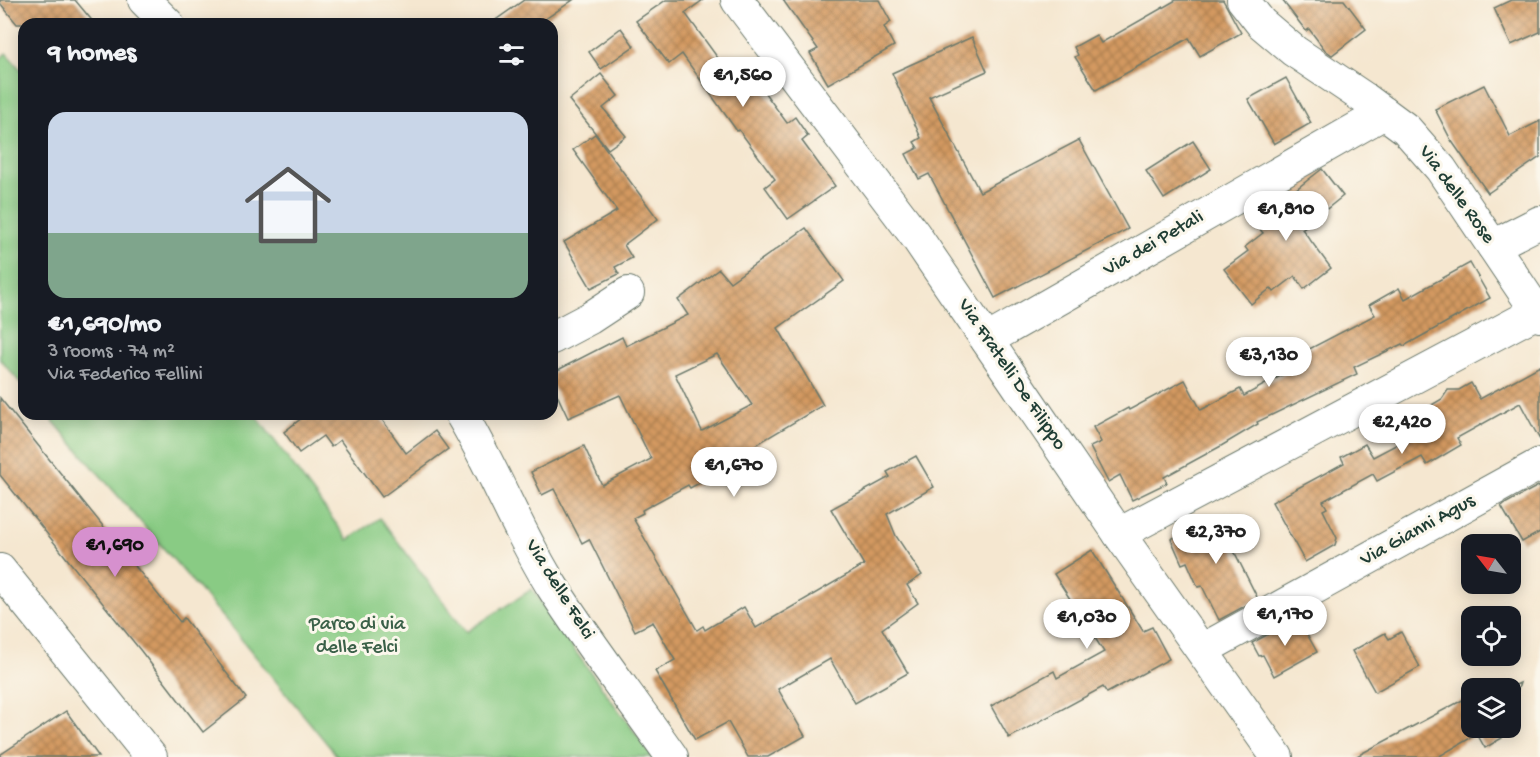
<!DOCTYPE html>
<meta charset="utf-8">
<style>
:root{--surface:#171b24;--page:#242831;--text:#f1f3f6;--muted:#9ea1a6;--accent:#d690ce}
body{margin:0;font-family:"Gochi Hand",sans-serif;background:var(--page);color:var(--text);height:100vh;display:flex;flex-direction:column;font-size:22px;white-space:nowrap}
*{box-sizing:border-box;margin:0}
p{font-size:20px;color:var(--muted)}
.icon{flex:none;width:33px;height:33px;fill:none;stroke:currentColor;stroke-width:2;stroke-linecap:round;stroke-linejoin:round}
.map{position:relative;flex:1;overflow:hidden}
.details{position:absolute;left:18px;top:18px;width:540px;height:402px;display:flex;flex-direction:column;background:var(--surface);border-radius:18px;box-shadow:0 3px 15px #0003}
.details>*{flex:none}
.needle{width:39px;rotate:301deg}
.tools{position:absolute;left:1461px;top:534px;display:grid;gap:12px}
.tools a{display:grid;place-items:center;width:60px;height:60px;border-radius:12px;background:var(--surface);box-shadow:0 3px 15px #0003;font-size:30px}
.price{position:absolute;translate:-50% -51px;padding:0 14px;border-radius:21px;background:#fff;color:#222;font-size:20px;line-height:39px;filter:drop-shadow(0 2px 3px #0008)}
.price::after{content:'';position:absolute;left:50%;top:36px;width:18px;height:14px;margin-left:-9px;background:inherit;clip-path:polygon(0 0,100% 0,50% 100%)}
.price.selected{background:var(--accent);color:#111}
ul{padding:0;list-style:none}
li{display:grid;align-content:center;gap:12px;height:318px;padding:0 30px}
li span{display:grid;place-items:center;height:186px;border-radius:18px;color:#555}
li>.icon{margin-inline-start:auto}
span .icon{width:108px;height:108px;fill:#fffc;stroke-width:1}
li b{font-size:26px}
h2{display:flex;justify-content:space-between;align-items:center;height:72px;padding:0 30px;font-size:26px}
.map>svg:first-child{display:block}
.green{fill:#89cb84;stroke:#54845c;stroke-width:1.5}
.building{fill:url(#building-cross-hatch);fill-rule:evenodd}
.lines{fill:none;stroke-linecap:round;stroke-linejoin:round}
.minor-casing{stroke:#6a786b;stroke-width:34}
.minor{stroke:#fff;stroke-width:32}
.labels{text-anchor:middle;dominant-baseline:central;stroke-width:6;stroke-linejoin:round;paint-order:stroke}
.street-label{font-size:20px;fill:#1f3d34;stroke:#fbf7ec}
.park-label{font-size:20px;fill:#3a6048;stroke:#fbf7ec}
</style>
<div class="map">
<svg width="1540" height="757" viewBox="0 0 1540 757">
<defs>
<pattern id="building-cross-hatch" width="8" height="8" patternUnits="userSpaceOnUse" patternTransform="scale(1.5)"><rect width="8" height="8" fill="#d39960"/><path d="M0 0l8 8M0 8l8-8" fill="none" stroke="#ab7e50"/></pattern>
</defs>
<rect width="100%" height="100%" fill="#fbf7ec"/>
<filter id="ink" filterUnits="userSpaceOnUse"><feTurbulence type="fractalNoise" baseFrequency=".0167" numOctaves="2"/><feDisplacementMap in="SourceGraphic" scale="12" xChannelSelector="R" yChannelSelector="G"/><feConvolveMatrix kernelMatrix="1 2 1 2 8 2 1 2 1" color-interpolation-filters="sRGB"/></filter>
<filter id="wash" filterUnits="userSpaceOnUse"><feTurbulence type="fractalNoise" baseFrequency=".008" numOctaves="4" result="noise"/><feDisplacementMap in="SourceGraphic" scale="24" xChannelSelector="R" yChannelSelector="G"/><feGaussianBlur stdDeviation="1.35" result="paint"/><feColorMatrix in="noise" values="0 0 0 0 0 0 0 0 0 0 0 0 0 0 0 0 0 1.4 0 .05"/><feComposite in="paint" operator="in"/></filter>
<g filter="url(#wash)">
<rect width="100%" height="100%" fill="#f5e7d0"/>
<g class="green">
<path d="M6,53L24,73V387L0,359V59Z"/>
<path d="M47,414H255L348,540L380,518L466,632L532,589L578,655L653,757H338L224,618Z"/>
</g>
<g id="blocks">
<g class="building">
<path d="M0,0H75L95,24H17L0,3Z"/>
<path d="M524,0H573L538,24H490Z"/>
<path d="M666,0H703L685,13L728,72L737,66L746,78L751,74L787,123L795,117L808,136L802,141L835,186L788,219L765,187L775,179L739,130L737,131L682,54L669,64L636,21Z"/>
<path d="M783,0H879L891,22L884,27L894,46L828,84L810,53L818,49Z"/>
<path d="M1176,0H1223L1241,33L1200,56L1189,38L1096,90L1075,57L1078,55L1074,47L1096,35L1101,43Z"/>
<path d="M1282,0H1344L1366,29L1332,55L1325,50L1309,29L1306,31Z"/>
<path d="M1511,0H1540V32L1511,45L1494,8Z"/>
<path d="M621,28L634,46L601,69L589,52Z"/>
<path d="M972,37L987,71L929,97L980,192L1079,140L1128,229L995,298L929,174L919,179L906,154L918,148L914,142L921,138L892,73Z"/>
<path d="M601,74L618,96L603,108L626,136L608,149L569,100Z"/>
<path d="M1286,78L1311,123L1274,144L1248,99Z"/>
<path d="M1484,85L1510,136L1540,121V157L1488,193L1451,140L1435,109Z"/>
<path d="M595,134L658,219L624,245L632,258L615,267L619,274L591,288L564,242L617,211L573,150Z"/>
<path d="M1193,141L1211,169L1164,199L1146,171Z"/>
<path d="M1322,169L1343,196L1302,229L1331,268L1304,289L1295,276L1274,292L1271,288L1251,304L1224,269L1248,251L1245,247L1263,233L1254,222Z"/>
<path d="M806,228L844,281L778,328L823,405L749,449L755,461L725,476L722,471L690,488L688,485L642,510L643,513L633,518L697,630L703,626L705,630L744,607L756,628L864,565L831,509L890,477L887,472L916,456L934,487L887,514L896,536L922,575L907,585L918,603L882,629L908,673L855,703L830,659L778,689L805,736L768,757H748L728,722L695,740L655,671L675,660L653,622L635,631L589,539L582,543L554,489L542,495L531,472L584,446L602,485L651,459L620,395L568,418L552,384V373L622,337L626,346L688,315L678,300L719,269L730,282ZM717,354L752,405L702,431L675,374Z"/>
<path d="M1470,263L1490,298L1404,346L1402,344L1354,367L1357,374L1257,422L1258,424L1221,446L1164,477L1167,483L1132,500L1120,475L1108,482L1090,447L1101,442L1093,427L1128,408L1129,410L1185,380L1201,410L1240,389L1244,396L1293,369L1288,360L1375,315L1369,305L1399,288L1405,299Z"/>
<path d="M1540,366V440L1520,403L1457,438L1461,445L1427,465L1422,457L1377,481L1373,474L1323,501L1327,508L1323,510L1337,538L1335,545L1305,562L1272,502L1344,463L1341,457L1365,444L1373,457L1411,437L1403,422L1442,399L1448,390H1459L1471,383L1480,399Z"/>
<path d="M0,398L180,622L184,618L246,698L203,732L141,651L0,475Z"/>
<path d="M307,414H378L406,453L435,431L448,449L382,497L340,440L331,447L323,436L299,453L284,432Z"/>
<path d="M1540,485V532L1522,542L1501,506Z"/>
<path d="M1227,516L1242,545L1233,549L1258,599L1219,620L1202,586L1198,587L1187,562L1182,564L1171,539L1203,523L1205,526Z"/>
<path d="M1092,550L1143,631L1152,627L1169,659L1107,693L1103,687L1009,738L991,706L1054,671L1057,678L1104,652L1054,574Z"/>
<path d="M1298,618L1317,652L1274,676L1263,655L1259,656L1252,643Z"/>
<path d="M1401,632L1420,667L1375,692L1352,651L1385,633L1389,639Z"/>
<path d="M1520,683L1510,712V688H1509Z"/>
<path d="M1472,695V728H1506L1502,738L1485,748L1477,734L1438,757H1355Z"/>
<path d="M66,711L99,757H0V755Z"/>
</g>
</g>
</g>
<g filter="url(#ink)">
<use href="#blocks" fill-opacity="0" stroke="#6a786b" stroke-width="1.5"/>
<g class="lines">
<defs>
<g id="minor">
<path d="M144,0L168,24"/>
<path d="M737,0L915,235L1119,534L1277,757"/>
<path d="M1243,0L1261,23L1294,51L1364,98L1406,129L1441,169L1540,316"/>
<path d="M1493,246L1540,222"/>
<path d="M552,338L590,318L628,293"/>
<path d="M987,340L1384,113"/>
<path d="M461,414C495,471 518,533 553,588C590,646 633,701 672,757"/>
<path d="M1119,534L1537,312"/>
<path d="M0,570L151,757"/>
<path d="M1202,650L1540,464"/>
</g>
</defs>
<use href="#minor" class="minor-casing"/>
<use href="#minor" class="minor"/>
</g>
</g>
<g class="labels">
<g class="street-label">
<text transform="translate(1456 195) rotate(54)">Via delle Rose</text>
<text transform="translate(1154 244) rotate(-30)">Via dei Petali</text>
<text transform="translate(1011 375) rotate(56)">Via Fratelli De Filippo</text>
<text transform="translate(1418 531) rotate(-29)">Via Gianni Agus</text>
<text transform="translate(559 590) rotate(58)">Via delle Felci</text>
</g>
<g class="park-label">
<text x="357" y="625">Parco di via<tspan x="357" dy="23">delle Felci</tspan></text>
</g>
</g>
</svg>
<div class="tools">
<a><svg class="needle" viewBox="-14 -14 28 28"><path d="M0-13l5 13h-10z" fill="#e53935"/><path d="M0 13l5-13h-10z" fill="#9ea1a6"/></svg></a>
<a><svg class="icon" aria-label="locate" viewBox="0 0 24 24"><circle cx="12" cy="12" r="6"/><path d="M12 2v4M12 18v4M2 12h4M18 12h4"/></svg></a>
<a><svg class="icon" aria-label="layers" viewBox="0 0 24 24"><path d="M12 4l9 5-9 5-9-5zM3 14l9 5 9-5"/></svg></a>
</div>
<b class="price" style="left:743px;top:108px">€1,560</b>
<b class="price" style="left:1286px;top:242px">€1,810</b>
<b class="price" style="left:1269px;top:388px">€3,130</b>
<b class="price" style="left:1402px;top:455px">€2,420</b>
<b class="price" style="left:734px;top:498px">€1,670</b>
<b class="price" style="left:1216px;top:565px">€2,370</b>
<b class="price selected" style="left:115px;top:578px">€1,690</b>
<b class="price" style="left:1285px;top:647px">€1,170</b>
<b class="price" style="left:1087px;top:650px">€1,030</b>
<section class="details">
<h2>9 homes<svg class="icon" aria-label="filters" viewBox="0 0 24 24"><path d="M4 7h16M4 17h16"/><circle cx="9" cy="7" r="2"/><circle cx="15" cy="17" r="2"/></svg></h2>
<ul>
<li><span style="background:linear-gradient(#c9d6e8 65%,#7fa58c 0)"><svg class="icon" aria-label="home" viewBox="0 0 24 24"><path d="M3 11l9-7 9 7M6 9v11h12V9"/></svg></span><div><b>€1,690/mo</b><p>3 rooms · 74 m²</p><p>Via Federico Fellini</p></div></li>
</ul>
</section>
</div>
